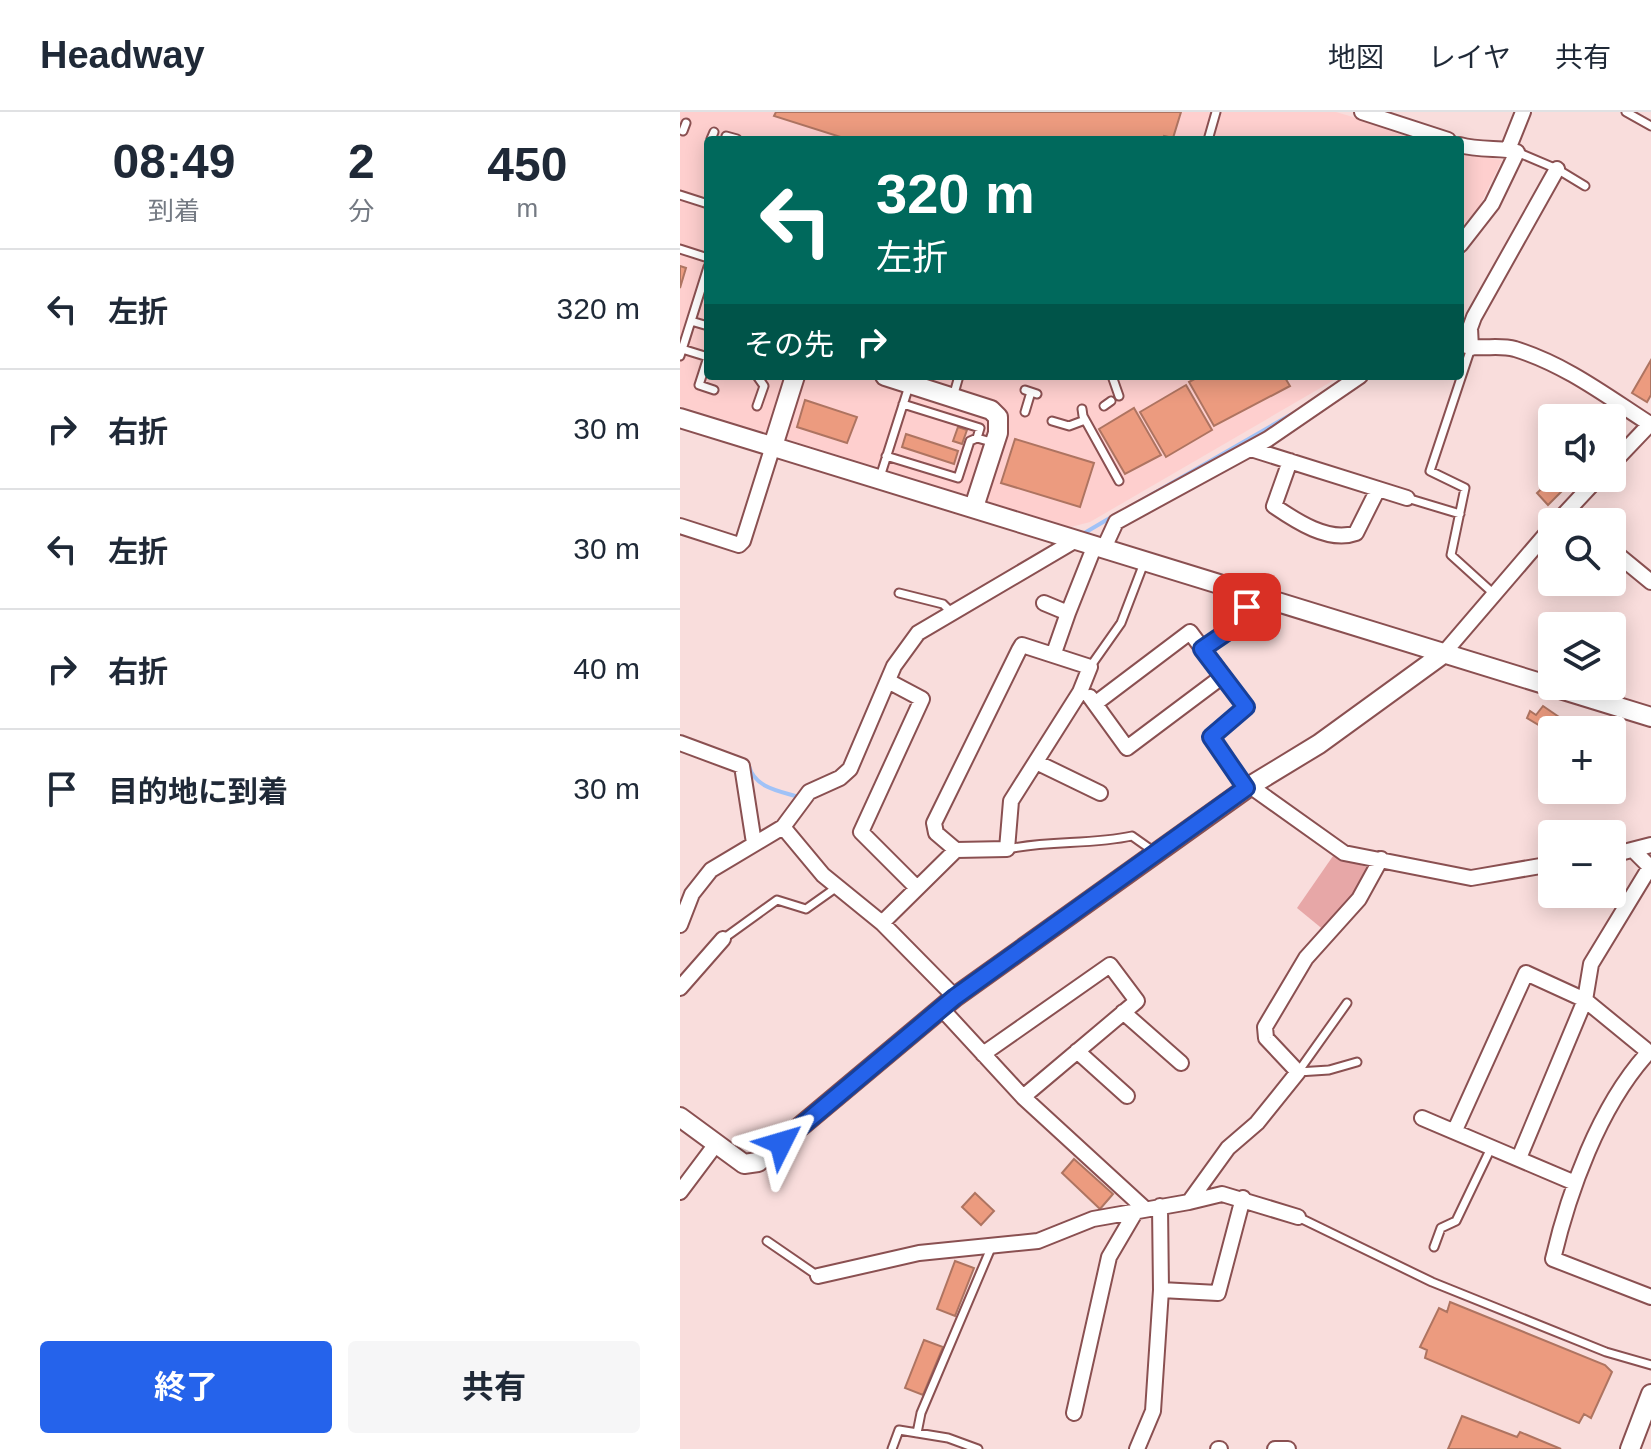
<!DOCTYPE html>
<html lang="ja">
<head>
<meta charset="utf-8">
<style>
	:root { --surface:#fff; --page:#f6f6f7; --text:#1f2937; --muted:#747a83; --line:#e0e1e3; --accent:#2563eb }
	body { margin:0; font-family:Arial,"Noto Sans JP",sans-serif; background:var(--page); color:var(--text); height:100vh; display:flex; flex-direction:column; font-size:30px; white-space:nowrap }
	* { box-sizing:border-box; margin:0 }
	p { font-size:26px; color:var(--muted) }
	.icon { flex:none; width:44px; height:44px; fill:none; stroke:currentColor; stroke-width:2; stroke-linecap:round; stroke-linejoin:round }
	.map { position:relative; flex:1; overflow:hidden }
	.details { display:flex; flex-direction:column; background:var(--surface); width:680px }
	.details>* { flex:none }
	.guide { position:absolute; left:24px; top:24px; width:760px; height:244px; border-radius:8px; box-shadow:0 4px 20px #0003; background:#00695c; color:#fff; overflow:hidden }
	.controls { position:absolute; left:858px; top:292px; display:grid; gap:16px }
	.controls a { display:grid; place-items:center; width:88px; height:88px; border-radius:8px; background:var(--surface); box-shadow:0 4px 20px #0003; font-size:40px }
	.pin { position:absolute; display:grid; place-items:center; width:68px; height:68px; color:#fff; margin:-34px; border-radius:16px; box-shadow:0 4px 12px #0006 }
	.me { position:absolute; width:88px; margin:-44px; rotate:50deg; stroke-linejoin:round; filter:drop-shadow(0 0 6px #0008) }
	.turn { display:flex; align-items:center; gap:28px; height:168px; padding:0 40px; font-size:36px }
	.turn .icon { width:104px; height:104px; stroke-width:2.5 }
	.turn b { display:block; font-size:56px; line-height:68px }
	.then { display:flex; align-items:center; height:76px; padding:0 40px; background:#0003; gap:16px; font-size:30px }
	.eta { display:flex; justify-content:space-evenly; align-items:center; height:136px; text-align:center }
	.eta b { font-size:48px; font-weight:700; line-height:56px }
	.primary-button { display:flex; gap:16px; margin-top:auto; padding:16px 40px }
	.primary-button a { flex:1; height:92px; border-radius:8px; background:var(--accent); color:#fff; font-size:32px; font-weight:700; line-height:92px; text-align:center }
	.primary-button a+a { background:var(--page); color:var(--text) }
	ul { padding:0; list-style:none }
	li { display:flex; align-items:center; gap:24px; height:120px; padding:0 40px; border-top:2px solid var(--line) }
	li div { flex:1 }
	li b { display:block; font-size:30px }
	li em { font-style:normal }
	header { display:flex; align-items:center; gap:48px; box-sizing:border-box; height:112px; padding:0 40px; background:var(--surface); border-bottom:2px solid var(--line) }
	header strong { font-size:38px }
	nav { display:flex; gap:44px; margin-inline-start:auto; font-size:28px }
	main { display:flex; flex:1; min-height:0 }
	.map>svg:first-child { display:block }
	.built { fill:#fecfce }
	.green { fill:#e7a7a7 }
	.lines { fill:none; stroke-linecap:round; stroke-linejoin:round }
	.stream { stroke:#a0c2f7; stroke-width:4 }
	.building { fill:#ec9b7f; stroke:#ae7461; stroke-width:2 }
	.service-casing { stroke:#8a5051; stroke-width:11 }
	.minor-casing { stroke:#8a5051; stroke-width:18 }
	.tertiary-casing { stroke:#8a5051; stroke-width:22 }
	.service { stroke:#fff; stroke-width:7 }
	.minor { stroke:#fff; stroke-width:14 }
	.tertiary { stroke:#fff; stroke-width:18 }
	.route-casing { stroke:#184099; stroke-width:20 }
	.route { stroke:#2563eb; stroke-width:14 }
</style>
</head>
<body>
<header>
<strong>Headway</strong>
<nav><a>地図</a><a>レイヤ</a><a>共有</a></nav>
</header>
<main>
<section class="details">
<div class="eta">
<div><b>08:49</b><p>到着</p></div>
<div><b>2</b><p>分</p></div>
<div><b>450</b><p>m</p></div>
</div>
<ul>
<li><svg class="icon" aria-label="left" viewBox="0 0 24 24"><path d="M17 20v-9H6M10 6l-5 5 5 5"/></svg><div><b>左折</b></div><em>320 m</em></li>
<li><svg class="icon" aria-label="right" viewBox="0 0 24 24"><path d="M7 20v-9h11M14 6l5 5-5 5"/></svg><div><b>右折</b></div><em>30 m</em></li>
<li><svg class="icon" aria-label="left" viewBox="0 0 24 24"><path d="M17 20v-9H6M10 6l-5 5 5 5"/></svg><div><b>左折</b></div><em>30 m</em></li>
<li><svg class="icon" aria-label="right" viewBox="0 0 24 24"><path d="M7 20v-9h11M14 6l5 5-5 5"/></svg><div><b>右折</b></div><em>40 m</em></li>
<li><svg class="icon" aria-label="arrive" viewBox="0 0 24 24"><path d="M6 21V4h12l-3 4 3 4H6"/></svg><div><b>目的地に到着</b></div><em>30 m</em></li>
</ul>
<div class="primary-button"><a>終了</a><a>共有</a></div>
</section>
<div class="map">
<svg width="971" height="1337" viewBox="0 0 971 1337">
	<rect width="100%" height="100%" fill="#f9dddc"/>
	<!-- built -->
	<path class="built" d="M0 0H656L751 28H28V264H661L410 410 391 415 0 294Z
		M780 41 822 48 798 97 780 116Z"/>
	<!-- green -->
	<path class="green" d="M653 744 693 757 645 819 617 796Z"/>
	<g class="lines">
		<!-- stream -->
		<path class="stream" d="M450 395 612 302
			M401 423 435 403
			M187 634 195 616
			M69 654C75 676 99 679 119 685"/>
	</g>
	<!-- building -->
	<path class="building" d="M96 0H501L493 26 484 24 482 28H170L94 4Z
		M0 154 6 156 0 176Z
		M971 248V283L967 290 952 281Z
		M520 264H604L610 274 534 314 509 270Z
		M506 273 532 318 486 345 460 300Z
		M125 288 177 305 167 331 117 315Z
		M454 296 481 343 445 362 419 317Z
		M278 315 287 318 282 332 273 329Z
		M226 322 278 339 274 352 222 335Z
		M335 327 414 351 400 395 321 371Z
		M873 366H895L868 393 857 381Z
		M863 594 898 618H872V621L847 606 850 599 856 603Z
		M394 1047 433 1082 420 1097 382 1061Z
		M295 1081 314 1099 301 1113 282 1095Z
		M275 1149 294 1156 275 1204 257 1197Z
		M770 1190 925 1253 932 1260 911 1306 904 1302 899 1311 745 1246 747 1238 740 1235 759 1196 767 1200Z
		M244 1228 263 1235 243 1283 225 1276Z
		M782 1304 837 1325 840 1320 881 1337H768Z"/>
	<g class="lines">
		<defs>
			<path id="service" d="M946 0 971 14
				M3 19 6 11
				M46 24 57 27
				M31 27 34 20
				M528 28 536 0
				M837 40 877 57 905 74
				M0 83 28 92
				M0 137 28 146
				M11 209 28 214
				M791 236 750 359 785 376 771 443 814 482
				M2 237 28 245
				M0 244 28 155
				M28 245 19 273 34 278
				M77 264 84 274 77 294
				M432 264 439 284
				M345 278 357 282
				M273 285 279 264
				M223 292 300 316 297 326 315 331
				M424 294 431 289
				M402 297 403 304 439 369
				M345 300 351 280
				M372 309 389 314 405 308
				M206 344 278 366 290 329 297 326
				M200 365 229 274
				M727 386 780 402
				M219 481 263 492 272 501
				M410 555 441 511 464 451
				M328 737C369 728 411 733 452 724L476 741
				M43 827 97 788 126 797 157 775
				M618 960 667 891
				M618 960 649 958 677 950
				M618 1105 752 1170 926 1240 971 1253
				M87 1129 138 1164
				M754 1135 761 1116 776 1109 811 1036
				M237 1321 241 1301 311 1136
				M212 1337 219 1318 268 1326 298 1337"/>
			<path id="minor" d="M682 0 768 28
				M780 33C799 39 827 35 837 40L812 92 780 133
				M829 35 843 0
				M780 232C798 239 817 232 835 237 886 253 925 283 970 312
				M791 236 790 216 794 205 877 57
				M571 337 727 386
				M610 349 594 394C616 409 649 431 676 421L698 377
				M932 352 971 311
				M877 410 918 366
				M0 414 59 433 63 429 93 334
				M424 436 436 410 588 327 680 264
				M932 438 971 470
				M364 491 388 501 415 433
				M522 537 564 507 571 483
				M374 541 388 501
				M763 542 872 415
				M208 569 242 587 181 720 236 775
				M410 585 447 636 543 564
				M416 591 510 520 566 595 531 625 566 676
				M0 631 62 654 74 731
				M356 650 420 681
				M570 674 664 741 791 766 872 752
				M103 715 143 763 202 811 275 885
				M932 743 971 733
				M202 811 276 738 327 737 331 689 400 580 410 555 342 533 339 538 254 711 256 721 276 738
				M0 813 12 782 31 758 103 715 129 680 160 666 170 657 214 554 238 521 396 428
				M0 876 43 827
				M261 896 343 985 464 1096
				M443 900 501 951
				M397 939 447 984
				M303 942 430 853 457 889 343 985
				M742 1006 895 1071
				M775 1018 846 861 905 888 965 937 966 943C919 996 889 1079 873 1147L971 1185
				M839 1046 905 888 911 852 970 755 955 740
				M0 1080 36 1032
				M509 1090 542 1082 618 1105
				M138 1164 239 1141 358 1129 413 1107 509 1090 548 1036 577 1011 618 960 586 926 585 915 626 846 679 787 701 747
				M481 1178 538 1181 563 1086
				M394 1301 429 1145 456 1099
				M457 1337 473 1299 481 1178 480 1094
				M538 1337H540
				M595 1337H608"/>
			<path id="tertiary" d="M205 264 311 298 318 305V321L294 395
				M0 306 971 605
				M93 334 115 264
				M0 1005 64 1052 78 1050 275 885 570 674 639 632 763 542
				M950 1337 971 1282"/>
		</defs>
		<!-- service casing -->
		<use href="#service" class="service-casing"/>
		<!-- minor casing -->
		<use href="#minor" class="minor-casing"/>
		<!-- tertiary casing -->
		<use href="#tertiary" class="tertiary-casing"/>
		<!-- service -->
		<use href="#service" class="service"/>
		<!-- minor -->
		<use href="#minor" class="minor"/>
		<!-- tertiary -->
		<use href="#tertiary" class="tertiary"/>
	</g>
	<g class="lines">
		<defs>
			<path id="route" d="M101 1031 275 885 566 676 531 625 566 595 522 537 560 511 567 495"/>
		</defs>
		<!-- route casing -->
		<use href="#route" class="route-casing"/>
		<!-- route -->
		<use href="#route" class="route"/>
	</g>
</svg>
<div class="controls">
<a><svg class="icon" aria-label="sound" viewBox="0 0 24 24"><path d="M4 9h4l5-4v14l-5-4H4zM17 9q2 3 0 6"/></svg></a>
<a><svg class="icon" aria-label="search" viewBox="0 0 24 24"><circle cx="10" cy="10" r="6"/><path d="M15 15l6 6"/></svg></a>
<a><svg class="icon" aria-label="layers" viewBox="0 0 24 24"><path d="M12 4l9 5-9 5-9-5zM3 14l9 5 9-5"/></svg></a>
<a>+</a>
<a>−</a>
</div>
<div class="pin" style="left:567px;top:495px;background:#d93025"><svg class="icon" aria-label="arrive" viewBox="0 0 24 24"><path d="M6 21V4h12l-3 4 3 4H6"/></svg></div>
<svg class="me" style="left:101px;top:1031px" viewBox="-20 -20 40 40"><path d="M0-17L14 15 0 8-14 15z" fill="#2563eb" stroke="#fff" stroke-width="4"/></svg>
<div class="guide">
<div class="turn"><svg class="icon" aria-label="left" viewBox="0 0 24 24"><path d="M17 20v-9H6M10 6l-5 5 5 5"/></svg><div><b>320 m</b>左折</div></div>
<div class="then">その先<svg class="icon" aria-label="right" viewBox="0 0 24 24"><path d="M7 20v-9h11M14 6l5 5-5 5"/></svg></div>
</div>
</div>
</main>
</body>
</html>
